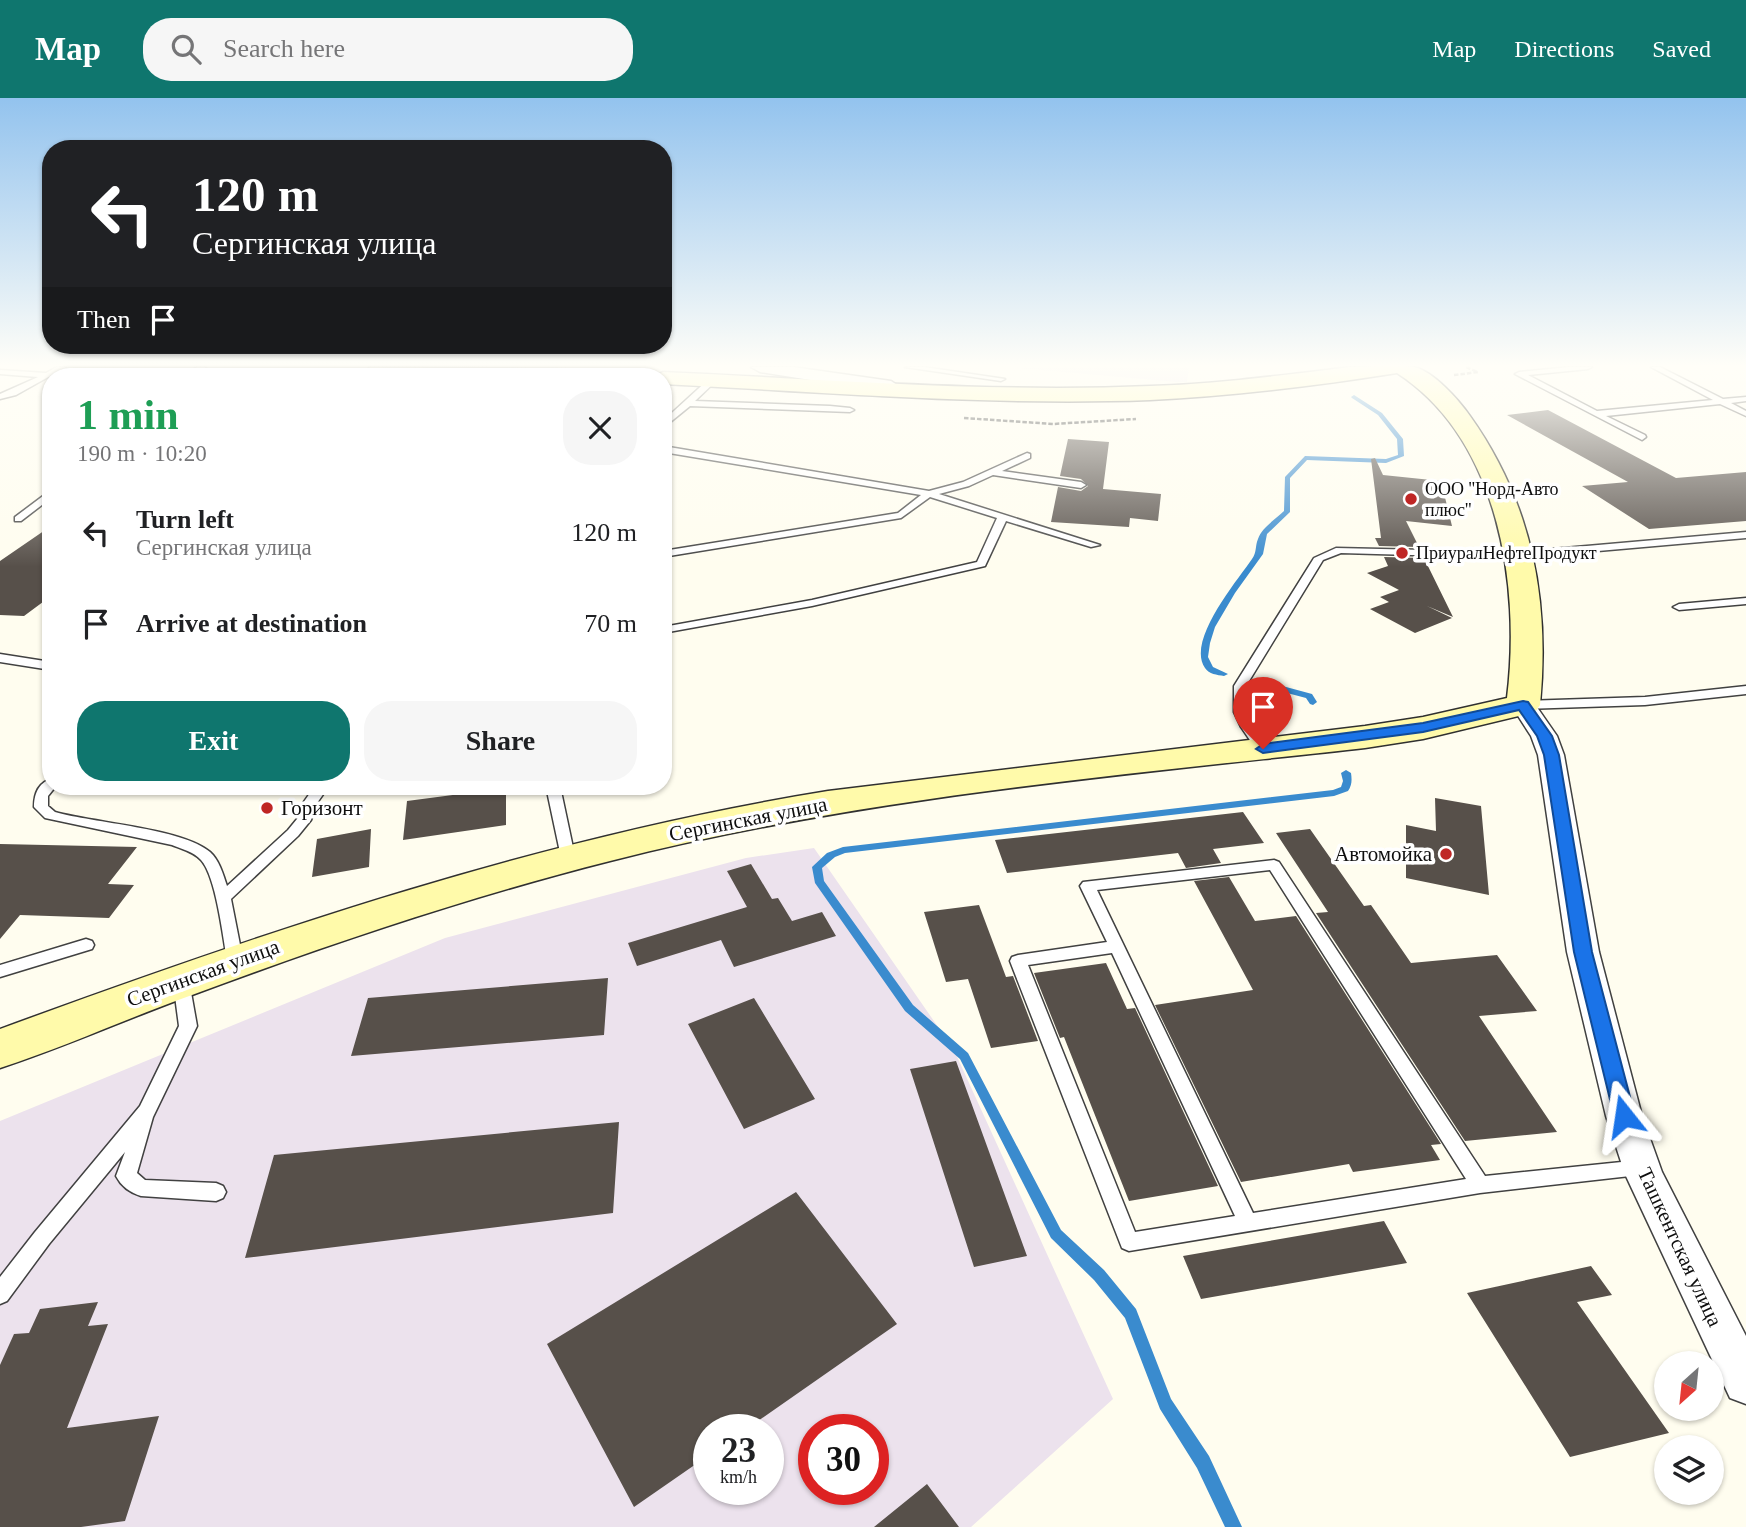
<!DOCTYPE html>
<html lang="en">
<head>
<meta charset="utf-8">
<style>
	:root { --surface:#fff; --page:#f6f6f6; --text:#202124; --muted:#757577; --accent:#0f766e }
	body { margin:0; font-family:Georgia,serif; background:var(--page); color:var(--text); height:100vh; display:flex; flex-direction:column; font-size:26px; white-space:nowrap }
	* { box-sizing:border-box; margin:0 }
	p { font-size:23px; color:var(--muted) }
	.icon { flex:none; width:38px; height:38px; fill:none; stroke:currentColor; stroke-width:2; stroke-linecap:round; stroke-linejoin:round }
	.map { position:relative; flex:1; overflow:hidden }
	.drawer { position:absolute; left:42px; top:270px; width:630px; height:427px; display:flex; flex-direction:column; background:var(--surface); border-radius:28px; box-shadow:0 2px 5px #0004 }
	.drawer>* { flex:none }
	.hud { position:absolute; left:42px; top:42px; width:630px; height:214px; border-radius:28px; box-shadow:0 2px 5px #0004; background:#202124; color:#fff; overflow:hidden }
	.needle { width:46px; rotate:207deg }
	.tools { position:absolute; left:1654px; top:1253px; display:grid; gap:14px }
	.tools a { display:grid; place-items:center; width:70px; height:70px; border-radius:50%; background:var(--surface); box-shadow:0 2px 5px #0004; font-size:35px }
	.speed { position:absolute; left:693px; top:1316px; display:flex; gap:14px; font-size:35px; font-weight:700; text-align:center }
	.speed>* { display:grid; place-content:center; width:91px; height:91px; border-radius:50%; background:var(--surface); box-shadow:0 2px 5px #0004; line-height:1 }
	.speed small { font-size:18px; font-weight:400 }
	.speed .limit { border:10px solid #d22; background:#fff; color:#111 }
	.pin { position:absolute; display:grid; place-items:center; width:60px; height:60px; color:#fff; margin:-72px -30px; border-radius:50% 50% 50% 0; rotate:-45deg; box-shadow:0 0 7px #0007 }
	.pin .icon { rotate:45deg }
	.me { position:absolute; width:77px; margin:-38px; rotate:345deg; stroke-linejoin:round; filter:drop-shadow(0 0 5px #0008) }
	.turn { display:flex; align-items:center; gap:24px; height:147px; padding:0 35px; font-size:32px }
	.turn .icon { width:91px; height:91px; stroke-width:2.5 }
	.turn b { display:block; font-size:49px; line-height:60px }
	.then { display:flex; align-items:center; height:66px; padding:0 35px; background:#0003; gap:14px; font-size:26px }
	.round { display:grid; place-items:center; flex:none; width:74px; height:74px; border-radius:28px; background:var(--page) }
	.head { display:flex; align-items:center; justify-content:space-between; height:119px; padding:0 35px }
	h1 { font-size:42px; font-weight:600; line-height:52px; color:#1e9e55 }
	.action { display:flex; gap:14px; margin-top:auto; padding:14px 35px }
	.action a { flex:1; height:80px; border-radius:28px; background:var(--accent); color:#fff; font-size:28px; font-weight:600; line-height:80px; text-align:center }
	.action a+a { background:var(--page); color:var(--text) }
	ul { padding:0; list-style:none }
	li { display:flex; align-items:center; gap:21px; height:91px; padding:0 35px }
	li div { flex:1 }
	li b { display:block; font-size:26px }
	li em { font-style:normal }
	header { display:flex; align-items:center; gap:42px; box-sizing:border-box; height:98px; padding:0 35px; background:var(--accent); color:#fff }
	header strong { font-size:33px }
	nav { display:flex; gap:38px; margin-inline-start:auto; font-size:24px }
	.search { width:490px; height:63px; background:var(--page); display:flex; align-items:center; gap:18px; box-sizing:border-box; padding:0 24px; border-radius:28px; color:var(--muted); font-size:26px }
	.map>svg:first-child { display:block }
	.industrial { fill:#ece2ed; fill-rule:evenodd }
	.green { fill:#cfeab8 }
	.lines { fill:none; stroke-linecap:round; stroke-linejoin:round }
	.stream { fill:#3a8bce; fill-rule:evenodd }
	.building { fill:#57504a }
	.service-casing { stroke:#414141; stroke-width:3 }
	.minor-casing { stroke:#414141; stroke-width:3 }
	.tertiary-casing { stroke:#414141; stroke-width:3 }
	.secondary-casing { stroke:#303030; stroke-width:3 }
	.path { stroke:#303030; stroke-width:2.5; stroke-dasharray:4.5 2; stroke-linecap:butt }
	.service { fill:#fff; fill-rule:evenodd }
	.minor { fill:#fff; fill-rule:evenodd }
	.tertiary { fill:#fff; fill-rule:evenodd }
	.secondary { fill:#fffaaa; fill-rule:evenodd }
	.route { fill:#1a73e8; stroke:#114b97; stroke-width:2 }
	.poi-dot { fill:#bf2625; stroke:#fff; stroke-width:2.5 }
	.labels { text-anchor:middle; stroke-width:7; stroke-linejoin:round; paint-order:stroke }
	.far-poi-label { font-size:18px; fill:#0e0e0e; stroke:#fff; text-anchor:start }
	.poi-label { font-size:21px; fill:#0e0e0e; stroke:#fff; text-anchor:start }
	.street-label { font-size:21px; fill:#0e0e0e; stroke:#fff }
</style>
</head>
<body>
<header>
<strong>Map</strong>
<div class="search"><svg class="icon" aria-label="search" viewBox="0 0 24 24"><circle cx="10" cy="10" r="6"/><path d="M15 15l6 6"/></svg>Search here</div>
<nav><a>Map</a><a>Directions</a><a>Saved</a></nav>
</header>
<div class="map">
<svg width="1746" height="1429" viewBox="0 0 1746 1429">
	<rect width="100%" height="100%" fill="#fffdef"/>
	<!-- industrial -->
	<path class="industrial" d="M1007 269H1189L1187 284H1177Z
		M814 750 954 952 1113 1301 971 1429H0V1023L445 840 746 760ZM709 1332H768V1391H709ZM814 1332H873V1391H814Z"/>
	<!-- green -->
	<path class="green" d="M67 269 184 270 178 274H167L64 270Z
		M213 271 420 278H287L206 274Z"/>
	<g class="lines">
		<!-- stream -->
		<path class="stream" d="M1354 297 1382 315 1403 341 1404 358 1386 365 1307 362 1290 380V414L1267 436 1263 456 1235 495 1215 529 1210 545 1208 559 1213 569 1228 576 1224 578C1217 577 1209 576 1205 570 1186 543 1237 483 1252 461 1257 454 1255 448 1258 441 1262 429 1275 422 1284 413L1285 379 1305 358 1386 361 1398 357 1397 341 1378 317 1352 300 1351 299Z
			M1275 586 1312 596 1317 604 1313 607 1310 606 1306 600 1272 591 1271 589 1272 587Z
			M1346 672 1351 675C1352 682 1352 687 1348 693L1334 698 845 755 835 759 822 770 824 783 913 907 968 955 1061 1132 1104 1172 1136 1211 1171 1301 1209 1358 1242 1429H1225L1197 1370 1160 1311 1125 1220 1094 1182 1051 1140 960 961 905 913 815 785 812 769 827 755 843 749 1333 692 1341 689 1343 683 1341 675Z"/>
	</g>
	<!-- building -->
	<path class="building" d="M1548 312 1676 380 1746 374V423L1649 431 1582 388 1628 384 1507 317Z
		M1068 341 1109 344 1103 391 1161 396 1158 423 1130 420 1129 429 1051 424 1058 389 1081 393 1088 388 1081 381 1060 378Z
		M1375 360 1383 377 1441 383 1452 428 1406 423 1419 449 1379 448 1375 440H1381L1371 361Z
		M51 428V498L24 518 0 517V463Z
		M1384 459 1424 460 1453 519 1427 508 1452 520 1415 535 1370 511 1389 504 1380 499 1399 492 1367 475 1388 468Z
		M506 690V727L403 742 407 703Z
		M1435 700 1481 708 1489 797 1406 780V727L1436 733Z
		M1243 714 1264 745 1213 751 1221 765 1186 770 1178 755 1007 775 995 742Z
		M371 731 369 769 312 779 317 741Z
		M1310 731 1364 808 1371 807 1411 865 1497 857 1537 913 1479 918 1557 1034 1465 1043 1316 815 1328 814 1276 735Z
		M0 746 137 749 108 786 134 787 109 820 20 817 0 841Z
		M751 766 772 801 778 800 792 823 822 814 836 838 734 869 721 842 637 868 628 845 747 809 727 773Z
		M1229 779 1255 823 1296 818 1441 1046 1431 1047 1440 1062 1353 1074 1349 1066 1241 1084 1155 907 1253 892 1194 783Z
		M979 807 1006 879 1013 878 1038 943 991 950 968 881 946 884 924 814Z
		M1106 865 1127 911 1135 910 1218 1088 1129 1103 1064 939 1060 940 1034 875Z
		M608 880 604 937 351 958 368 900Z
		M754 900 815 1001 744 1031 688 926Z
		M956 963 1027 1158 974 1169 910 971Z
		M619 1024 613 1115 245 1160 274 1057Z
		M796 1094 897 1226 745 1332H709V1357L634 1409 547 1246Z
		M1384 1123 1407 1165 1201 1201 1183 1158Z
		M1591 1168 1612 1197 1577 1204 1669 1335 1570 1359 1467 1195Z
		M98 1204 88 1228 108 1226 67 1330 159 1318 125 1423 81 1429H0V1267L14 1236 29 1235 40 1211Z
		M927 1386 959 1429H874Z"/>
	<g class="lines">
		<defs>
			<path id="service" d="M57 269H66L16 297 0 301V296L38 279 0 276V272L46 275Z
				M197 269H206L192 278H183Z
				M905 269H924L1005 281 1001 283Z
				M1569 269H1592L1588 271 1528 277 1597 313 1713 302 1651 269H1660L1723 301 1746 299V303L1731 305 1746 313V318L1720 306 1606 318 1645 337 1646 339 1642 342 1515 276 1519 274Z
				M710 280 717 282 695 303 830 308 850 310 854 312 850 314 690 308 663 330V323Z
				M663 348 929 393 963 384 1027 355 1030 356V360L1002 373 1081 384 1086 387 1081 390 993 377 969 388 939 396 1100 447 1091 449 1006 423 985 468 812 508 663 535V529L812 502 977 464 997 420 930 399 901 420 663 459V453L898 415 921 397 663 354Z
				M51 392V400L21 423H15V419Z
				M1746 434V440L1517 460 1341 455 1323 462 1246 588 1247 614 1254 629 1270 651 1268 654H1258L1241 629 1234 614V588L1314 460 1336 450 1517 454Z
				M1746 500V506L1679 512 1673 509 1679 506Z
				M0 556 51 564V572L0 564Z
				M1746 588V596L1645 607 1523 611 1517 607 1523 603 1645 599Z
				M51 681V688H56L48 698V708L55 714C93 725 182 730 210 754 219 762 223 776 227 788L288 732 297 721 303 705 315 688H329L317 705 311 722 298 738 231 801 243 862 241 866H229L227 862C223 839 216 778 201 762 194 754 182 751 172 747L45 720 34 709C34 697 38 685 51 681Z
				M554 689 561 693 575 759 568 764 561 759 547 693Z
				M1274 762 1279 764 1485 1078 1641 1062 1648 1064 1651 1070 1648 1076 1480 1095 1129 1153 1122 1150 1010 863 1012 859 1018 857 1107 844 1080 788 1083 784ZM1270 772 1466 1081 1253 1115 1097 792ZM1112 855 1235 1118 1135 1134 1028 867Z
				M86 841 92 843 94 847 92 851 0 879V867Z
				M181 877 187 879 189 883 197 928 153 1019 137 1075 145 1082 216 1085 223 1088 226 1094 223 1100 216 1103 141 1098C131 1095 121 1088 116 1078L125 1054 49 1146 7 1203 0 1206V1179L35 1134 140 1008 179 928 173 883 175 879Z"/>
			<path id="minor" d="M1523 600 1532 602 1557 638 1564 657 1599 854 1642 1018 1662 1074 1746 1238V1306L1730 1300 1625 1076 1606 1018 1567 854 1538 657 1531 638 1511 607 1514 602Z"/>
			<path id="tertiary" d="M751 269H793L891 283 900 289 891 295 760 274Z"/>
			<path id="secondary" d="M369 269 623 272 631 273 634 278H459L379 275 372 273Z
				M1350 269C1370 269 1395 265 1414 269 1433 273 1459 302 1470 318 1532 405 1550 502 1540 607L1535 614 1423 641 1365 650C1113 678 856 700 610 763 468 799 329 846 192 897 128 920 65 949 0 970V931C270 832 543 739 828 693L1365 628 1423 619 1507 600C1521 488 1499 341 1397 275 1315 288 1232 298 1150 302 988 308 825 294 663 286V278H654L663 274C825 281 988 295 1150 288 1217 286 1284 277 1350 269Z"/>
		</defs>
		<!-- service casing -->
		<use href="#service" class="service-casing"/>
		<!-- minor casing -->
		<use href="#minor" class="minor-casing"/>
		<!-- tertiary casing -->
		<use href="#tertiary" class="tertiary-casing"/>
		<!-- secondary casing -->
		<use href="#secondary" class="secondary-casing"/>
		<!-- path -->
		<path class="path" d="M78 273 167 276
			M1454 277 1478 274 1466 269
			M964 320 1053 326 1136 321"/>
		<!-- service -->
		<use href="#service" class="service"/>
		<!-- minor -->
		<use href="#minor" class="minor"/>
		<!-- tertiary -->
		<use href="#tertiary" class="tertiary"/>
		<!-- secondary -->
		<use href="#secondary" class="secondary"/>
	</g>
	<!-- sky -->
	<linearGradient id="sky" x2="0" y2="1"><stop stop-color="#93c3ee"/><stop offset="0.57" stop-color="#fffef8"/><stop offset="1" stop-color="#fffef8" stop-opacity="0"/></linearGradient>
	<rect width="1746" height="469" fill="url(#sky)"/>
	<!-- route -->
	<path class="route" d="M1523 603 1528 604 1552 638 1559 657 1592 854 1635 1018 1632 1024 1624 1026 1617 1024 1614 1018 1574 854 1544 657 1537 638 1519 612 1423 634 1263 655 1256 651 1263 646 1423 625Z"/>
	<!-- markers -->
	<g class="poi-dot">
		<circle cx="1411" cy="401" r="7"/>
		<circle cx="1402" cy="455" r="7"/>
		<circle cx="267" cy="710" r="7"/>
		<circle cx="1446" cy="756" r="7"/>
	</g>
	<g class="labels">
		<!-- far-poi labels -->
		<g class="far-poi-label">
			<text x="1425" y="397">ООО ''Норд-Авто<tspan x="1425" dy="21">плюс''</tspan></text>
			<text x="1416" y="461">ПриуралНефтеПродукт</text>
		</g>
		<!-- poi labels -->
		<g class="poi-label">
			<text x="281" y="717">Горизонт</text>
			<text x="1432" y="763" text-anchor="end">Автомойка</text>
		</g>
		<!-- street labels -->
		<g class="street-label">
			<text transform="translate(748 721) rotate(-11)" y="7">Сергинская улица</text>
			<text transform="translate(203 875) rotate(-20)" y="7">Сергинская улица</text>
			<text transform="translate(1680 1149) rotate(65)" y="7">Ташкентская улица</text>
		</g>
	</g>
</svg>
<div class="tools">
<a><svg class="needle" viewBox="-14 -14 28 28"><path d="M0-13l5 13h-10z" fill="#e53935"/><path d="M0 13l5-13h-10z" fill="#757577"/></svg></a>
<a><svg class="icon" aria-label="layers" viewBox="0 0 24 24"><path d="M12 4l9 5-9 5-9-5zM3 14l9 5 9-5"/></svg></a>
</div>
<div class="speed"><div>23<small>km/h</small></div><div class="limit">30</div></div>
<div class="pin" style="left:1263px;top:651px;background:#d93025"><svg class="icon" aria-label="arrive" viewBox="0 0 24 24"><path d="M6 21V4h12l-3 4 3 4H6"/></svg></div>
<svg class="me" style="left:1624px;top:1018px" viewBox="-20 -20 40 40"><path d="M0-17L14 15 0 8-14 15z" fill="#1a73e8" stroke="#fff" stroke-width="4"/></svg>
<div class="hud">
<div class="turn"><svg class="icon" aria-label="left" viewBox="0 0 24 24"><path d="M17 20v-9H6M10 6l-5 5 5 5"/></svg><div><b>120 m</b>Сергинская улица</div></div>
<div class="then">Then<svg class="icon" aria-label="arrive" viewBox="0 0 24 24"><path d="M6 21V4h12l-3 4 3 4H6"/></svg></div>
</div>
<section class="drawer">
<div class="head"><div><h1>1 min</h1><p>190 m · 10:20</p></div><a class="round"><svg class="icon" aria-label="close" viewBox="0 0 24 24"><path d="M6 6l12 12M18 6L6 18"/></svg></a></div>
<ul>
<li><svg class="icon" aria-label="left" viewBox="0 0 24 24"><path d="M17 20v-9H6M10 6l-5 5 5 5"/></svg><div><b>Turn left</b><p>Сергинская улица</p></div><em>120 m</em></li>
<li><svg class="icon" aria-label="arrive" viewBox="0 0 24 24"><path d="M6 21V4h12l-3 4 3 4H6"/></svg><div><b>Arrive at destination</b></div><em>70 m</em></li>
</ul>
<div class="action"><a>Exit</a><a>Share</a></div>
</section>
</div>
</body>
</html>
